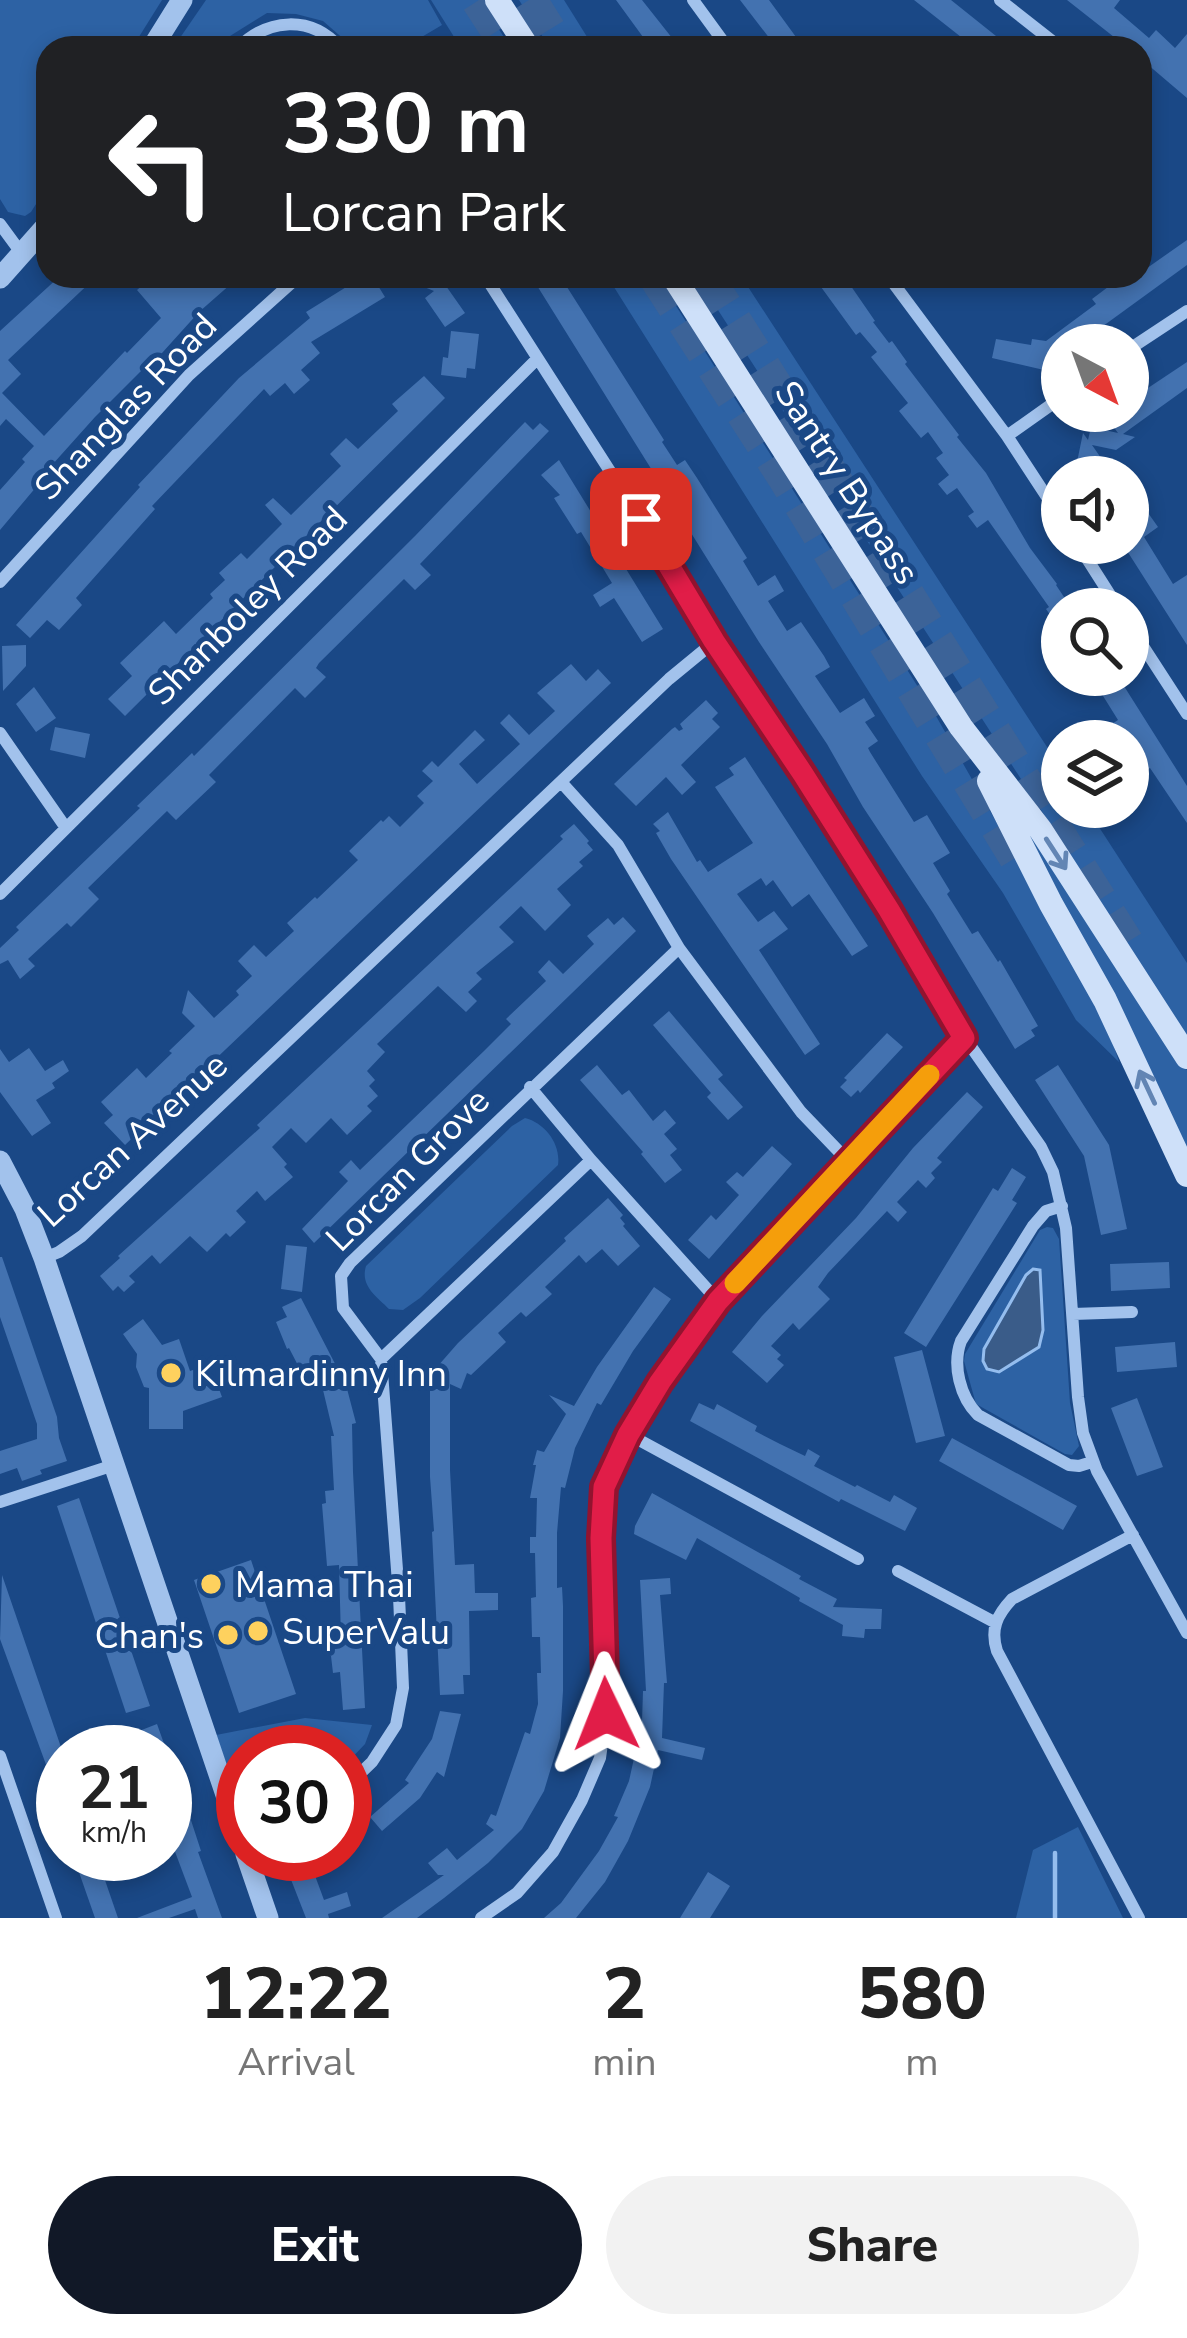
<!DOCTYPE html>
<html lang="en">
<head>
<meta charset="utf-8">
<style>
	:root { --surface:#fff; --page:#f2f2f2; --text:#222; --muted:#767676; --accent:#111827 }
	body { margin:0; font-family:"Nunito Sans",sans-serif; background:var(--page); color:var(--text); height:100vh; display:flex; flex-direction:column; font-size:45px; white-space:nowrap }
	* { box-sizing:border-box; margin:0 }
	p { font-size:39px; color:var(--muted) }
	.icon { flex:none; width:66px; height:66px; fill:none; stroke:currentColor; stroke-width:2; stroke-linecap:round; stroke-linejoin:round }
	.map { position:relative; height:1918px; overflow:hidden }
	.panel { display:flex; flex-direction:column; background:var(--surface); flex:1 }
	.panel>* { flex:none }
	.top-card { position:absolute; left:36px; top:36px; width:1116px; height:252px; border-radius:36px; box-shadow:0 6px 18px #0003; background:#202124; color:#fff; overflow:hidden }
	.needle { width:78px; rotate:139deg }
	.fabs { position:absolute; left:1041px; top:324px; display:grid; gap:24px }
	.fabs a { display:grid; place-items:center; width:108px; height:108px; border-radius:50%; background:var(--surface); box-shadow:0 6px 18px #0003; font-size:60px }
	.speed { position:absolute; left:36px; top:1725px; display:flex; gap:24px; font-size:60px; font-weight:700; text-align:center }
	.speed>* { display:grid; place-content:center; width:156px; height:156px; border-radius:50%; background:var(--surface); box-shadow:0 6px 18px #0003; line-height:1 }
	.speed small { font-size:30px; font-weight:400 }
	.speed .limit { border:18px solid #d22; background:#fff; color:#111 }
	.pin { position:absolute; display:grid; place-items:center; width:102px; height:102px; color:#fff; margin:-51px; border-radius:24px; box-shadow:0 6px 18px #0006 }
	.me { position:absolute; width:132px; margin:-66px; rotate:358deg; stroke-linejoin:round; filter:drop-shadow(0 0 9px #0008) }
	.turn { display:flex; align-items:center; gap:42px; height:252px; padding:0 48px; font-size:54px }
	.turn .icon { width:156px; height:156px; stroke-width:2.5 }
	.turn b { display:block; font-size:84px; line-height:102px }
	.eta { display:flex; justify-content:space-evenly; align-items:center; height:204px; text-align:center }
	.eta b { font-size:72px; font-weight:800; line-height:84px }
	.cta { display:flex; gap:24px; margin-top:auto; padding:24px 48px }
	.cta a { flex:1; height:138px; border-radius:72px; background:var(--accent); color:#fff; font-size:48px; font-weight:800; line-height:138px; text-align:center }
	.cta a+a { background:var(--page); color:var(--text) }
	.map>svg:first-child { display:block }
	.green { fill:#2d62a4 }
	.water { fill:#3a5c89; stroke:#94bdee; stroke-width:3 }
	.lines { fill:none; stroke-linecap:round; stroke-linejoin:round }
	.stream { stroke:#94bdee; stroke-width:4.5 }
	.building { fill:#4372b0 }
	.motorway-tunnel { stroke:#3c6398; stroke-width:36; stroke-dasharray:36 18; stroke-linecap:butt }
	.minor { stroke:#a2c2ec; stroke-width:12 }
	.tertiary { stroke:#a2c2ec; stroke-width:21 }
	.secondary { stroke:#cee0f9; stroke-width:24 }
	.oneway { stroke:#6285b4 }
	.route-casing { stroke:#92132f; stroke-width:30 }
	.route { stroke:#e11d48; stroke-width:21 }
	.slow { stroke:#f59e0b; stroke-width:21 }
	.poi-dot { fill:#fed15e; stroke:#1a4886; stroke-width:4.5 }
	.labels { text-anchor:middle; stroke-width:10; stroke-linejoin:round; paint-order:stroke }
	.street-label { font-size:36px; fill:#fff; stroke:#1a4886 }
	.poi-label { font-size:36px; fill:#fff; stroke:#1a4886; text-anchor:start }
</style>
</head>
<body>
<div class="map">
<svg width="1187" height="1918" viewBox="0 0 1187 1918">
	<rect width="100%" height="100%" fill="#1a4886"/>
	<!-- green -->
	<path class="green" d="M0 0H162L132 48H48V185L31 212 25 216 8 212 0 199Z
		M206 0H428L442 25 403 48H354L323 21 296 14 267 13 230 36 218 48H173Z
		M431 0H480L511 48H461Z
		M519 0H564L594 48H550Z
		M607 276H657L932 709 1027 876 1110 1035 1119 1062 1076 1020 1003 893 922 776Z
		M696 276H741L1062 770V807H1086L1187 963V1036Z
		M1032 829 1187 1070V1154L1025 834Z
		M525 1118C545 1123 561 1144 558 1165L420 1298 403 1310 389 1309C376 1296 360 1286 366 1266L512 1126Z
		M1047 1227 1053 1228 1059 1239 1070 1403 1079 1446 1072 1455 1065 1454 976 1404 964 1361 965 1354 1040 1230Z
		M305 1718 372 1725 365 1744 345 1765V1752H243V1790L230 1774 216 1735Z
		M1078 1827 1123 1918H1016L1033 1850Z"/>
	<!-- water -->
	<path class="water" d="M1033 1269 1040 1270 1043 1330 1039 1347 999 1372 987 1369 983 1361 984 1349 1026 1275Z"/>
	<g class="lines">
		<!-- stream -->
		<path class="stream" d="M1055 1918V1853"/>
	</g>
	<!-- building -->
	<path class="building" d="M616 0H642L680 48H651Z
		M740 0H769L804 48H777Z
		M914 0H951L1011 48H975Z
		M1067 0H1120L1114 8 1149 38 1156 30 1175 48 1187 34V98L1140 58V48H1128Z
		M1187 240V265L1077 345H1056L1054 356 1045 364 1044 370 992 358 996 339 1031 345 1032 339 1046 341 1096 304 1092 299 1120 278 1124 284 1140 276V273Z
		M60 276H97L8 360 21 374 2 393 44 436 125 351 127 353 161 318 137 290 153 276H240L199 312 153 363 151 361 95 417 35 484 37 486 0 530V490L25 462 22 459 34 446 6 419 0 426V331Z
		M364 276H372L385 297 311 342 320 353 301 370 310 380 294 394 285 383 270 396 264 389 152 506 155 509 76 598 82 605 59 630 47 620 30 638 16 625 140 487 138 485 239 378 310 318 306 312Z
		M397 276H439L465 313 445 327 425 298 434 291Z
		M531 276H560L664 440 662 442 677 465 685 460 697 478 747 558 743 561 758 586 775 575 784 591 768 601 787 631 801 622 824 656 830 667 815 676 840 713 864 698 875 716 865 722 878 741 868 748 870 752 914 822 927 815 950 853 933 863 950 891 947 894 972 934 978 931 998 962 1000 960 1038 1026 1031 1030 1035 1036 1015 1049 933 913 863 807 827 744 759 642Z
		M813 276H844L875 321 873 322 889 343 892 341 907 362 905 364 959 435 957 437 986 473 1030 548 1057 584 1056 585 1072 609H1062V632L1046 609 1049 607 988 520 977 528 968 516 974 512 957 488 947 495 938 484 949 475 936 458 943 453 928 432 921 438 899 411 908 403 871 357 877 352 860 332 856 335Z
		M451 331 479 334 475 369 467 368 466 378 441 375 443 357 448 358Z
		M1187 362V388L1123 434 1135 437 1116 450 1092 445 1101 458 1097 472 1076 467 1083 433 1088 440 1091 427 1118 433 1102 411H1128V385L1136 396Z
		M424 376 445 398 125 716 108 699 132 676 120 663 164 621 176 634 213 598 210 594 225 580 219 573 241 553 247 559 282 524 265 505 273 498 291 515 341 466 330 454 346 438 358 449 398 411 392 404Z
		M525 422 533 430 540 423 549 431 420 564 431 575 415 590 404 579 319 663 316 668 326 677 305 698 295 688 209 775 216 782 176 820 167 811 88 888 99 899 71 927 67 923 28 959 35 966 20 979 8 960 0 964V948L19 930 16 927 140 808 137 806 192 753 194 756 415 536Z
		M559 460 663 629 642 642 614 598 600 607 593 595 612 583 581 532 577 534 554 498 560 495 541 475Z
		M1128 497 1140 514 1146 510 1158 527 1144 537 1173 584 1187 575V645L1122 543H1128Z
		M26 645V666L3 691 2 646Z
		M571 664 586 681 598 669 611 683 125 1145 104 1123 113 1115 101 1102 137 1068 146 1078 172 1053 169 1051 195 1026 182 1013 188 990 214 1018 239 995 236 991 252 976 238 961 254 945 266 957 294 931 287 923 315 897 317 899 358 860 349 851 381 820 383 822 389 816 400 827 424 803 417 796 433 781 422 771 432 761 438 767 475 730 485 740 459 764 477 784 520 744 500 723 509 714 529 735 555 711 537 693Z
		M1090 675H1117L1187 786V823L1150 768 1144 771 1128 746V741H1113L1104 729 1118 720Z
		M34 687 56 718 36 732 16 704Z
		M706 700 718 713 712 719 720 727 681 765 696 782 682 795 666 777 636 806 614 784 672 729 675 727 679 731 683 729 680 724Z
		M55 727 90 734 85 758 50 750Z
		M745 757 868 946 852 956 809 894 792 907 773 880 766 886 761 878 737 894 758 922 774 911 788 929 759 950 820 1044 805 1055 671 859 656 833 660 831 653 824 668 812 697 862 700 860 708 872 753 843 715 787 734 775 729 768Z
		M574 824 589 841 587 843 593 850 579 862 583 866 557 889 571 905 545 931 521 906 499 927 514 942 476 973 482 979 468 992 477 1001 466 1012 438 986 377 1044 385 1052 367 1071 375 1080 369 1086 378 1096 367 1106 372 1111 347 1135 331 1118 306 1143 291 1128 272 1147 287 1164 284 1167 293 1177 265 1201 257 1191 236 1211 246 1222 230 1237 226 1233 207 1252 190 1236 160 1264 152 1255 129 1276 135 1282 124 1292 118 1286 113 1291 100 1276 120 1258 118 1256 260 1128 257 1125 563 839 560 836Z
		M623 917 636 931 314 1243 302 1229 348 1181 339 1172 351 1160 360 1170 484 1051 511 1024 506 1019 546 981 538 972 549 960 563 974 594 944 587 936 608 918 614 925Z
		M669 1011 723 1075 718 1079 743 1107 728 1120 707 1097 711 1093 653 1025Z
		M887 1033 903 1047 860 1093 858 1090 851 1097 840 1087 847 1080 844 1078Z
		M29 1048 45 1071 63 1060 69 1071 52 1083 55 1088 36 1100 51 1123 32 1136 0 1092V1049L9 1062Z
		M597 1065 622 1095 629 1090 653 1121 665 1110 676 1123 664 1134 677 1149 670 1155 682 1170 665 1183 641 1154 643 1152 580 1080Z
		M1058 1065 1109 1145 1127 1229 1101 1235 1084 1156 1035 1080Z
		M967 1092 983 1107 937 1158 942 1162 931 1173 935 1178 926 1188 918 1180 897 1202 907 1212 898 1222 887 1211 828 1273 818 1287 830 1299 799 1330 793 1323 771 1346 781 1355 777 1359 784 1365 767 1383 732 1352 762 1316 856 1218 913 1148Z
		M772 1146 792 1164 709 1259 688 1240 711 1215 716 1220 739 1195 726 1182 737 1172 743 1177Z
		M1012 1168 1026 1177 1012 1200 1017 1203 926 1347 904 1333 993 1188 998 1191Z
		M608 1198 623 1215 620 1218 625 1224 623 1226 640 1246 618 1266 602 1249 586 1263 579 1255 545 1287 552 1294 526 1317 521 1312 498 1333 506 1342 471 1375 467 1373 461 1389 450 1384V1470L455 1565 474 1564 475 1593H498V1610L469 1611 470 1675H463L464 1694 440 1695 432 1532 434 1531 430 1477V1375L458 1343 566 1241 564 1238Z
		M286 1245 307 1247 302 1292 281 1289Z
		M0 1257H2L57 1417 59 1438 67 1461 40 1470 42 1474 22 1481 17 1468 0 1474V1451L37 1439V1424L0 1317Z
		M1169 1262 1170 1288 1111 1291 1110 1264Z
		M654 1287 671 1299 633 1351 601 1405 597 1403 575 1448 565 1488 561 1487 557 1533V1588L562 1587 563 1606V1691L560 1738 544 1791 522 1829 488 1863 444 1898 417 1918H382L444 1875H438L428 1863 447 1848 457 1860 494 1830 486 1824 491 1814 496 1816 525 1732 530 1734 538 1704 537 1673H541L540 1637H532L531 1598 536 1597 535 1553H530V1537H536L537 1498H530L536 1465H533L537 1450 544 1452 566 1414 549 1395 574 1406 597 1367Z
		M301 1298 346 1385 356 1423 352 1424 353 1472 365 1708 343 1710 340 1672 333 1673 331 1656H328V1640L341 1639 339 1565 327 1566 322 1504 326 1503 325 1491 334 1490 331 1436H334L323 1390 313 1370 303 1375 289 1348 287 1349 276 1322 287 1317 282 1307Z
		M143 1319 162 1345 179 1339 190 1371 202 1367 207 1381 215 1378 222 1397 183 1411V1429H149V1388L144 1387 136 1367 137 1354 123 1334Z
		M1175 1342 1177 1367 1117 1372 1115 1347Z
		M922 1350 945 1436 916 1443 894 1357Z
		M1137 1398 1163 1467 1137 1476 1111 1408Z
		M699 1403 714 1410 717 1404 757 1426 755 1431 780 1444 805 1456 808 1449 820 1456 814 1466 855 1487 857 1485 890 1502 894 1495 917 1508 905 1531 841 1499 839 1502 690 1421Z
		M952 1438 1077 1506 1063 1530 939 1461Z
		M652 1493 801 1576 799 1579 837 1599 833 1607 882 1609 881 1629H865L864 1638 842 1636 843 1625 799 1601 800 1598 697 1538 686 1560 634 1534 635 1526Z
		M79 1498 150 1706 126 1713 57 1506Z
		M251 1560 296 1694 239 1713 194 1580Z
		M2 1575 63 1753V1811L0 1639Z
		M670 1578 671 1594 660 1595 667 1683H664L662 1738 705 1748 702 1760 658 1750 650 1787 628 1841 605 1882 576 1918H544L561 1903 599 1851 618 1817 614 1816 629 1781 642 1722 643 1691H646L640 1580Z
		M440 1711 461 1714 444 1777 437 1772 420 1798 382 1831 370 1817 409 1783 405 1780 432 1739Z
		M157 1724 187 1808 201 1851 198 1852 222 1918H198L195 1909 169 1918H137L192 1897 165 1825V1752H138L134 1741V1733Z
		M87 1854H96L118 1918H95L74 1858Z
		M281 1854H307L324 1900 347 1892 351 1906 328 1914 329 1918H306Z
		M708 1872 730 1886 710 1918H680Z"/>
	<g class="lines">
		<!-- motorway-tunnel -->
		<path class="motorway-tunnel" d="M479 0 510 48
			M529 0 559 48
			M656 276 784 475 1021 864
			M705 276 1126 943"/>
		<!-- minor -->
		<path class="minor" d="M693 0 728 48
			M1000 0 1061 48
			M238 48C268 18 311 15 340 48
			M0 224 22 254
			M485 276 679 579 714 642 803 774 910 945 965 1038 1041 1147 1053 1172 1066 1228 1078 1397 1083 1433 1097 1471 1187 1633
			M888 276 1007 436 1062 520
			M1128 350 1187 311
			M1007 436 1062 397
			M1077 543 1119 609
			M0 582 189 375 299 276
			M1128 623 1187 714
			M0 733 66 828
			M562 783 618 845 679 948 801 1112 848 1161
			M0 894 537 359
			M530 1087 591 1160 718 1301
			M1062 1206 1046 1211 1033 1226 961 1341C952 1365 960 1397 978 1415L1069 1465 1079 1466 1092 1462
			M44 1258 59 1252 82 1236 669 679 714 642
			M1073 1314 1132 1312
			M381 1359 591 1160
			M628 1434 858 1559
			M0 1502 114 1465
			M1133 1535 1012 1599C997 1615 990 1629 997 1651L1139 1918
			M898 1571 996 1623
			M0 1756 56 1918
			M345 1788 372 1762 396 1725 403 1688 399 1596 381 1359 343 1308 341 1276 350 1263 679 948
			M481 1918 517 1893 553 1852 582 1800 600 1758 606 1715 601 1537 604 1487 628 1434 660 1382 718 1301 965 1038"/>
		<!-- tertiary -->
		<path class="tertiary" d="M152 48 182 0
			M0 278 48 224
			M0 1161 25 1209 44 1258 243 1845
			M246 1854 268 1918"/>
		<!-- secondary -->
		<path class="secondary" d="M497 0 528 48
			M673 276 961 727 1040 829 1187 1057
			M989 781 1051 904 1105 1000 1187 1175"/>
	</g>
	<!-- one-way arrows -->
	<defs><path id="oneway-shaft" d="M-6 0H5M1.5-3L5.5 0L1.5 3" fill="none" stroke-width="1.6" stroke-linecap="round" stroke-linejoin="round" transform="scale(3)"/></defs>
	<g class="oneway">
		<use href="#oneway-shaft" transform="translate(1056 854) rotate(57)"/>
		<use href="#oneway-shaft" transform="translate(1147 1087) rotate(-115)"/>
	</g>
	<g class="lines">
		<defs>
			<path id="route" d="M606 1714 601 1538 604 1487 628 1435 660 1382 718 1301 964 1038 889 910 803 774 714 641 641 519"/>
		</defs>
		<!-- route casing -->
		<use href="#route" class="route-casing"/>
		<!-- route -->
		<use href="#route" class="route"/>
		<!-- slow -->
		<path class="slow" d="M735 1283 929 1075"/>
	</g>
	<!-- markers -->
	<g class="poi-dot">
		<circle cx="171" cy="1373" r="12"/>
		<circle cx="211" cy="1584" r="12"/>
		<circle cx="258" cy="1631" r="12"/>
		<circle cx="228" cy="1635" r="12"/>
	</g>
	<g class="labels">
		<!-- street labels -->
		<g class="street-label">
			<text transform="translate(125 406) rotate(-46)" y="13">Shanglas Road</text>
			<text transform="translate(848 482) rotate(57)" y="13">Santry Bypass</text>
			<text transform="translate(247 605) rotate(-45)" y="13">Shanboley Road</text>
			<text transform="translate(132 1139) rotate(-42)" y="13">Lorcan Avenue</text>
			<text transform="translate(407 1169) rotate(-45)" y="13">Lorcan Grove</text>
		</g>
		<!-- poi labels -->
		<g class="poi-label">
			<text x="195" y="1386">Kilmardinny Inn</text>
			<text x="235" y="1597">Mama Thai</text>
			<text x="282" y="1644">SuperValu</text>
			<text x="204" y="1648" text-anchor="end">Chan's</text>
		</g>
	</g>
</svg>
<div class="fabs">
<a><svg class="needle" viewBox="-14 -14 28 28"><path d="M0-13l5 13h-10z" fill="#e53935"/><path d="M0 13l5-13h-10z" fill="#767676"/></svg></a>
<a><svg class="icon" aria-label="sound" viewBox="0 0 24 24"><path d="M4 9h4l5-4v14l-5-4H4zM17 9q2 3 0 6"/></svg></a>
<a><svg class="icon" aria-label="search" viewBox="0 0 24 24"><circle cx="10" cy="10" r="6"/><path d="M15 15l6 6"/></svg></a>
<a><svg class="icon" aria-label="layers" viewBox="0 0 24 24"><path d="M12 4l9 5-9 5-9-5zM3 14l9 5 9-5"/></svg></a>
</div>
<div class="speed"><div>21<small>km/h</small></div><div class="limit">30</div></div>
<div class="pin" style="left:641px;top:519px;background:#d93025"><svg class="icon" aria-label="arrive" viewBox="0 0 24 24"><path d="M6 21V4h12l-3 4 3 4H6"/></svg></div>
<svg class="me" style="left:606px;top:1714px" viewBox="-20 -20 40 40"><path d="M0-17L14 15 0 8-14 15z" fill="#e11d48" stroke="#fff" stroke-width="4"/></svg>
<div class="top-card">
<div class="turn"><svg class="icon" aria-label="left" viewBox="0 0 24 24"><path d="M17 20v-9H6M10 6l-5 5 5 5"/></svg><div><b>330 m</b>Lorcan Park</div></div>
</div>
</div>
<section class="panel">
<div class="eta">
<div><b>12:22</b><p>Arrival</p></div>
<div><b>2</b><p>min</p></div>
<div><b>580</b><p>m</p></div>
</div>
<div class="cta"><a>Exit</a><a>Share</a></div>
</section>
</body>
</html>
